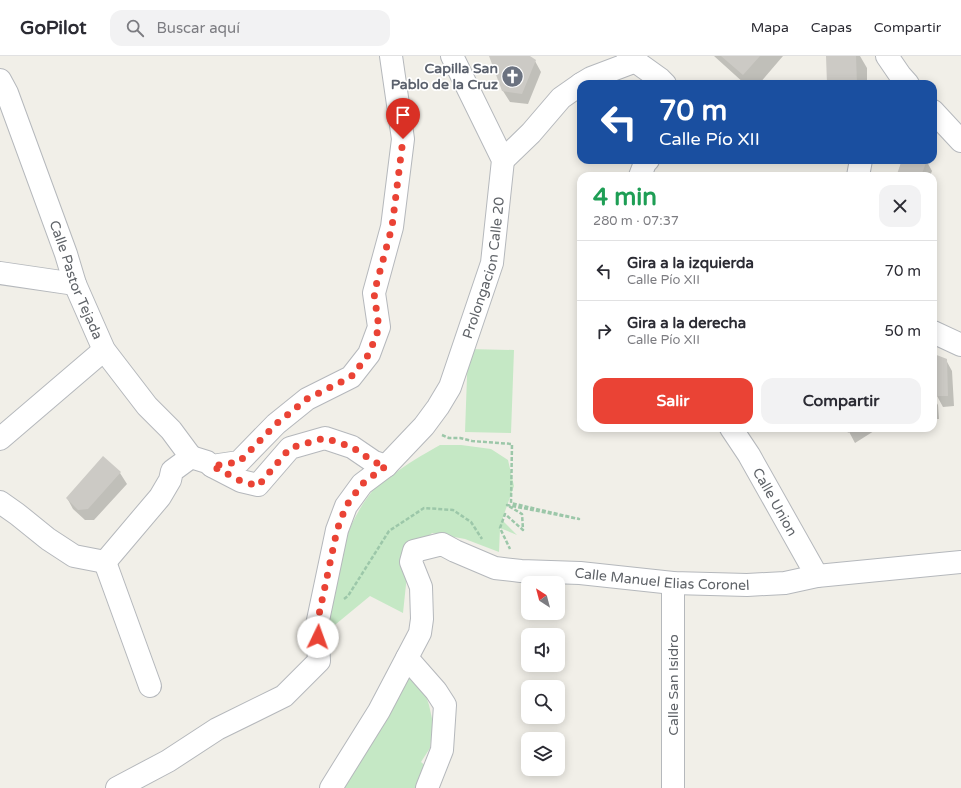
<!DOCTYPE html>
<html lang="es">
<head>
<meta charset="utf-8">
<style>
	:root { --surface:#fff; --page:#f2f2f3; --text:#2b2b33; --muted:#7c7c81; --line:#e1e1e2; --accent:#ea4335 }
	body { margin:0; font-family:"Varela Round",sans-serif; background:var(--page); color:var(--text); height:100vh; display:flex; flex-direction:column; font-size:15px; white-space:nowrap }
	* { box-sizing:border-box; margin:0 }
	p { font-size:13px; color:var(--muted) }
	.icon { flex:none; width:22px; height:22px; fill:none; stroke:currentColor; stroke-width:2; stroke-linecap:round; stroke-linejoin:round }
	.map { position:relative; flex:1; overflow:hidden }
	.details { position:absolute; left:577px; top:116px; width:360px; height:260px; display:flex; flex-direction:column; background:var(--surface); border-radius:12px; box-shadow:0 2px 10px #0003 }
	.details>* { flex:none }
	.guide { position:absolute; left:577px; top:24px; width:360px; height:84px; border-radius:12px; box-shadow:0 2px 10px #0003; background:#1a4fa0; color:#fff; overflow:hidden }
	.needle { width:26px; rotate:324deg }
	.tools { position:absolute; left:521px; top:520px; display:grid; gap:8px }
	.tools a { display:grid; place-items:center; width:44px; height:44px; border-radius:8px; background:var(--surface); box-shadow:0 2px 10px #0003; font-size:20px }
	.pin { position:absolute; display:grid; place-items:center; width:34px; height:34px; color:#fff; margin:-41px -17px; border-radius:50% 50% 50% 0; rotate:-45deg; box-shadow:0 0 4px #0007 }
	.pin .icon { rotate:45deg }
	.me { position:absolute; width:44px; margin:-22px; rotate:3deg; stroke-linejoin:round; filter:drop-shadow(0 0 3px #0008) }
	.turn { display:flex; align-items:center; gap:14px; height:84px; padding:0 16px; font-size:18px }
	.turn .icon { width:52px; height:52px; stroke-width:2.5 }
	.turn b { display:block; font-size:28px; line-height:34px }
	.round { display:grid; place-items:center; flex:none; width:42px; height:42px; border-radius:12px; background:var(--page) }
	.headline { display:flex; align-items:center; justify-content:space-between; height:68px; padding:0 16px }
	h1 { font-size:24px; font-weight:800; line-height:30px; color:#1e9e55 }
	.cta { display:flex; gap:8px; margin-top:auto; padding:8px 16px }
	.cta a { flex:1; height:46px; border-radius:12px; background:var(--accent); color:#fff; font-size:16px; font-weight:800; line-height:46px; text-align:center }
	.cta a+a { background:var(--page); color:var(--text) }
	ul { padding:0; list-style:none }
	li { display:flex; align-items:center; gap:12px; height:60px; padding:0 16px; border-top:1px solid var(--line) }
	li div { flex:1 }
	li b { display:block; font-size:15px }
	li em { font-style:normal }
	header { display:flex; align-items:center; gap:24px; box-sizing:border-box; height:56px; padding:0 20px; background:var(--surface); border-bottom:1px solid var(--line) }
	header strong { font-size:19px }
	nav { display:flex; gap:22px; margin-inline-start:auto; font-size:14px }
	.search { width:280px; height:36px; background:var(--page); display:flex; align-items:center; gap:10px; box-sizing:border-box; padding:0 14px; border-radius:12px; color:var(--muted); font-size:15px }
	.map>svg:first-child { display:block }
	.green { fill:#c5e8c5 }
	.shadow { fill:#0003 }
	.building { fill:#cccac5 }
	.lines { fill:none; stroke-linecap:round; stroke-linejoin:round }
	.minor-casing { stroke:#b5b8bc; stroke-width:24 }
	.path { stroke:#9cc7a9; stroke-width:2.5; stroke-dasharray:4 2; stroke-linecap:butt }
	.minor { stroke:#fff; stroke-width:22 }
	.route { stroke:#ea4335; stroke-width:7; stroke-dasharray:0 12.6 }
	.labels { text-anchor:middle; stroke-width:3.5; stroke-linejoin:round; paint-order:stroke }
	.worship-label { font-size:14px; font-weight:bold; fill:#5b616d; stroke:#fff; text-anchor:end }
	.street-label { font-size:14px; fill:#5f6368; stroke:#fff }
</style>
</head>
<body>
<header>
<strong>GoPilot</strong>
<div class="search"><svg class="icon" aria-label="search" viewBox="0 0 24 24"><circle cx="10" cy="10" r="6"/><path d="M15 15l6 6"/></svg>Buscar aquí</div>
<nav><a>Mapa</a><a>Capas</a><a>Compartir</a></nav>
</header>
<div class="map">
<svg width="961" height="732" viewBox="0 0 961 732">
	<rect width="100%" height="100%" fill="#f1efe8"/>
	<!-- green -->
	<path class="green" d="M468 293 514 294 511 377 465 376Z
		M440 389H461L491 393 508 404 514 430 502 464 517 479 500 472 499 496 465 483 432 477 414 495 407 519 403 557 370 540 336 568 320 575C332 528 342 468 376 431 380 427 386 423 391 420 407 408 422 399 440 389Z
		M405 618 420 622 429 649 433 667 430 692 421 706 428 712 418 732H339Z"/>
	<!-- shadow -->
	<path class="shadow" d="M490 0H529L535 5 541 16 528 48 510 46 503 35Z
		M714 0H783L759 28H745Z
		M827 0H860L867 12V28H828Z
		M902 104H926L932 115 930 120H899L898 118Z
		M935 299 946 304 952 315 954 350 943 351 937 340Z
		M935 344 938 349 939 363H933V345Z
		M847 372H872L874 375 855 387Z
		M895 372H906L896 374Z
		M104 402 120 417 127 428 94 464H85L73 453 67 442Z"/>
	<!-- building -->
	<path class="building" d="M489 0H530L536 4 522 38 502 35Z
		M721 0H760L743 19Z
		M826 0H856L857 28H827Z
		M902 104H927L921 120H901L897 118Z
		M934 298 947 303 948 340H936Z
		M935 343 936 358H933V344Z
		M846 372H856L848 377Z
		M103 400 121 416 88 453 78 454 66 442Z"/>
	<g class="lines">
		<defs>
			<g id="minor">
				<path d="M628 0 660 23 665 28"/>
				<path d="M887 0 900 19 908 28"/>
				<path id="s1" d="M0 24 7 37 66 198 75 228 104 294 147 350 171 374 191 401"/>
				<path d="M581 28 591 22 636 5"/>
				<path d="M933 55 961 85"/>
				<path d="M503 104 531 77 561 42 581 28"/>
				<path d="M640 120 645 107 648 104"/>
				<path d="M858 120 861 104"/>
				<path d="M0 217 75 228"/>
				<path d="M933 276 961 289"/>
				<path id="s2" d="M731 372 749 399 817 520"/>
				<path d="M0 383 104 294"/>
				<path d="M212 410 241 425 258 429 290 392 325 382 352 391 374 406 386 410"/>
				<path d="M0 446 17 458 48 483 74 500 105 506 160 441 170 424 172 415 191 401 207 406 212 410 239 406 276 368 307 343 351 321 369 298 379 271 374 237 392 171 403 83 391 0"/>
				<path d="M105 506 150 630"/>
				<path d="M407 602 436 635 445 649 442 694 427 732"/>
				<path id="s3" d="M117 732 168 705 217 673 284 640 319 605 317 569 337 474 346 450 362 428 386 410 424 370 438 351 450 331 492 207 503 104 452 0"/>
				<path id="s4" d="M331 732 379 655 420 577 422 563 421 531 411 506 414 495 442 488 455 495 495 512 521 515 580 517 673 527 747 529 785 527 817 520 961 506"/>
				<path d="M673 732V527"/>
			</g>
		</defs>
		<!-- minor casing -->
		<use href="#minor" class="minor-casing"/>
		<!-- path -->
		<path class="path" d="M442 379 449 382H460L472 385 512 388 511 447 579 463 507 449 522 458 523 474 505 458 500 472 510 493
			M344 543 348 540 389 475 424 452 453 454 471 466 482 483"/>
		<!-- minor -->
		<use href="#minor" class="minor"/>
	</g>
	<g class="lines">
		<!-- route -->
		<path class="route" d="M318 581 317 568 337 474 346 450 362 428 386 410 374 406 352 391 325 382 290 392 258 430 241 425 212 410 239 406 276 368 307 343 351 321 369 298 379 272 374 237 392 171 403 83"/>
	</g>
	<!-- icons -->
	<defs>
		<symbol id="church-disc" viewBox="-11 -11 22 22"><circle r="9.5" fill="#6b7280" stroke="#fff"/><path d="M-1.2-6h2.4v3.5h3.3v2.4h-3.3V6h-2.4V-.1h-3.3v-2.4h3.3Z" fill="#fff"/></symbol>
	</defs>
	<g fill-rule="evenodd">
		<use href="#church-disc" x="500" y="8" width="25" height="25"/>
	</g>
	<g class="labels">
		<!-- worship labels -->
		<g class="worship-label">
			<text x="498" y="17">Capilla San<tspan x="498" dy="16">Pablo de la Cruz</tspan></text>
		</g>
		<!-- street labels -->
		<g class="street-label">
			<text dy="5" stroke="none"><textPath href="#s3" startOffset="683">Prolongacion Calle 20</textPath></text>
			<text dy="5" stroke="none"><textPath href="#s1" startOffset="214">Calle Pastor Tejada</textPath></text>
			<text dy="5" stroke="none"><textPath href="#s2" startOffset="86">Calle Union</textPath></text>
			<text dy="5" stroke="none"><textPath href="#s4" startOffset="518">Calle Manuel Elias Coronel</textPath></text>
			<text transform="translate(673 629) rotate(-90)" y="5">Calle San Isidro</text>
		</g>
	</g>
</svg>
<div class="tools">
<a><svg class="needle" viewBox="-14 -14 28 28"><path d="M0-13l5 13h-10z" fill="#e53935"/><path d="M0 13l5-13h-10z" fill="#7c7c81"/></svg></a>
<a><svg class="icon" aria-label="sound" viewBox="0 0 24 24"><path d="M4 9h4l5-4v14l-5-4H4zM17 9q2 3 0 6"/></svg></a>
<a><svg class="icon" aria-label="search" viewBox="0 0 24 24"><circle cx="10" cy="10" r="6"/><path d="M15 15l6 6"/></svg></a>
<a><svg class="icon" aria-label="layers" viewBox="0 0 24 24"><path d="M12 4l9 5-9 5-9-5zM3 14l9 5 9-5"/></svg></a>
</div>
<div class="pin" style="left:403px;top:83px;background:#d93025"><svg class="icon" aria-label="arrive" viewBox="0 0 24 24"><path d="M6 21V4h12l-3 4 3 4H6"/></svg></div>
<svg class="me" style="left:318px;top:581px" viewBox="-20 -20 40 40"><circle r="19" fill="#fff"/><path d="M0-13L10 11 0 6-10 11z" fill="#ea4335"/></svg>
<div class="guide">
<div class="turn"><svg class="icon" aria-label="left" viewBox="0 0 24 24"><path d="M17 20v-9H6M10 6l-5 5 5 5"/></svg><div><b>70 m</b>Calle Pío XII</div></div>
</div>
<section class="details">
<div class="headline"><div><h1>4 min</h1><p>280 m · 07:37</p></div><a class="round"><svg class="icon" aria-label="close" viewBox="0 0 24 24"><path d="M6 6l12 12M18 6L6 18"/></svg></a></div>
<ul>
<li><svg class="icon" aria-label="left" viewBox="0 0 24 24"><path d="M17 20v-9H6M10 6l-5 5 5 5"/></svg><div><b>Gira a la izquierda</b><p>Calle Pío XII</p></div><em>70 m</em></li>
<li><svg class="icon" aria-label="right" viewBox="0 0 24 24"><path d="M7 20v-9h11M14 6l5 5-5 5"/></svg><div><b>Gira a la derecha</b><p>Calle Pío XII</p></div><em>50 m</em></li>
</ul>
<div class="cta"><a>Salir</a><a>Compartir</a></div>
</section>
</div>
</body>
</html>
